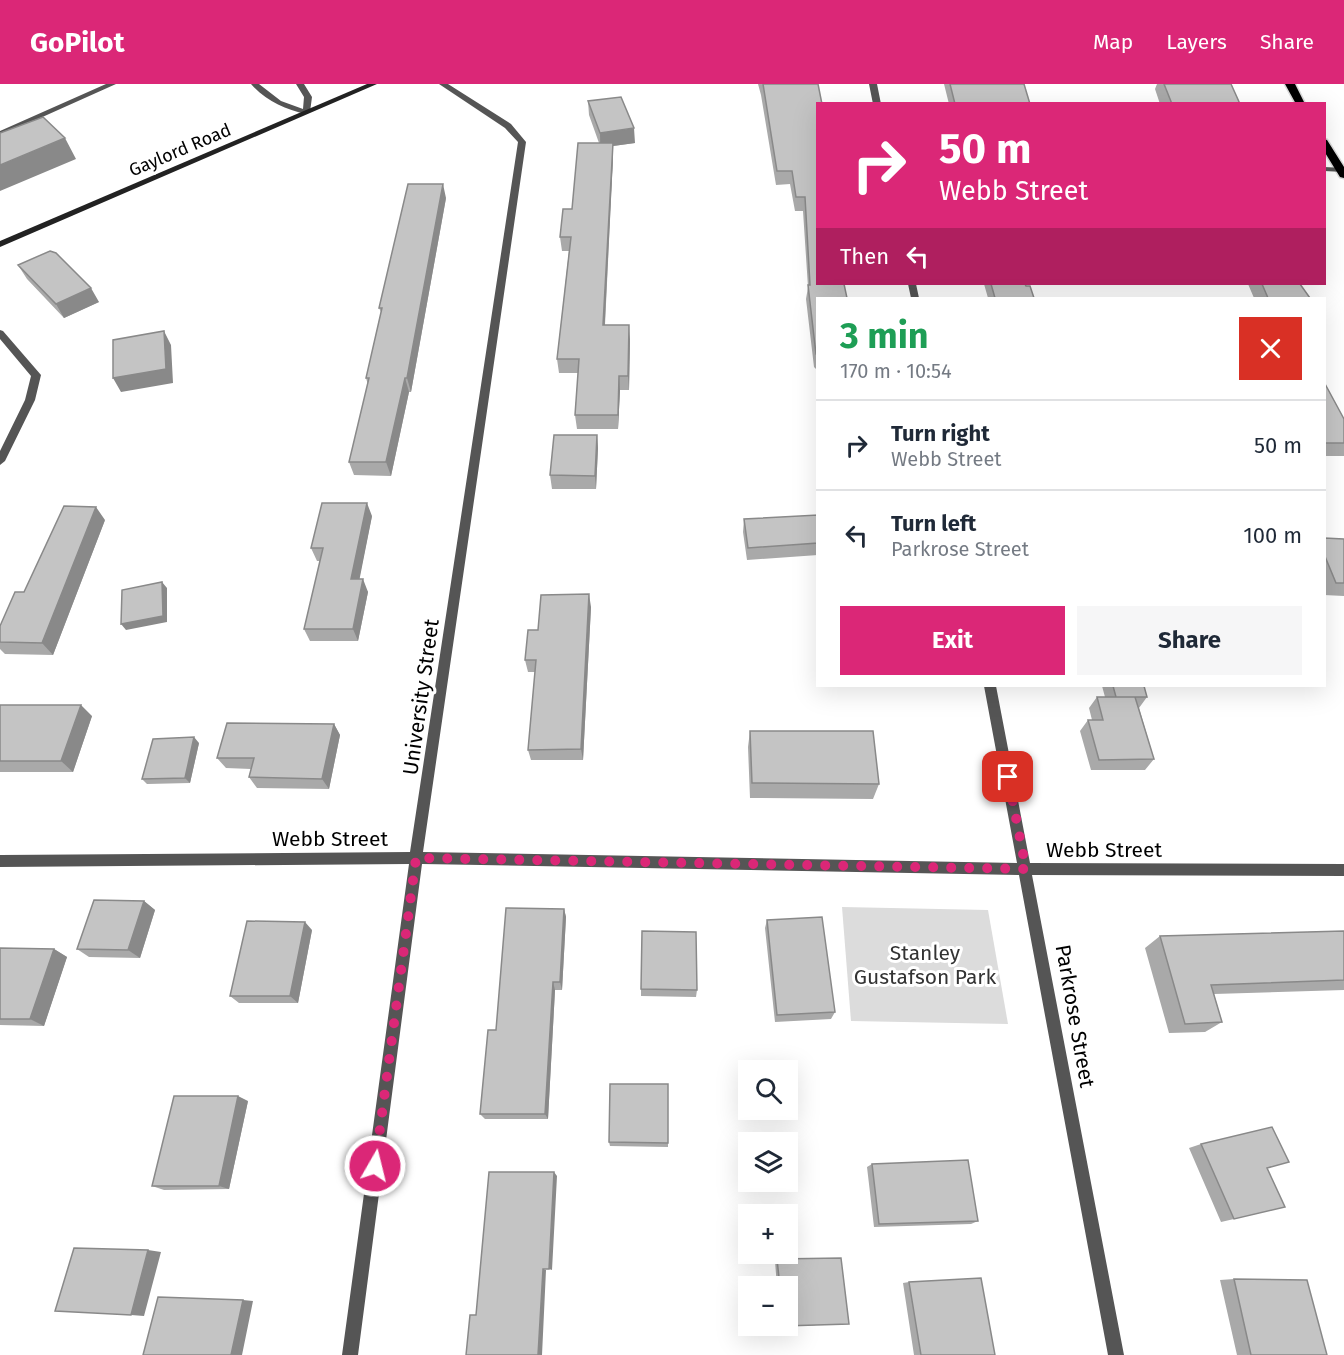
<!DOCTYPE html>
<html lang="en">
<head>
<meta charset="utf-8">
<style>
	:root { --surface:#fff; --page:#f6f6f7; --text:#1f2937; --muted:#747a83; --line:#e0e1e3; --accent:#db2777 }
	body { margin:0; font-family:"Fira Sans",sans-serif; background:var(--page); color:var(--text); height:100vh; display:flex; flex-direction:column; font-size:22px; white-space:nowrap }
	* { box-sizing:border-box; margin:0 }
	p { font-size:20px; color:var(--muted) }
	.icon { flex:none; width:33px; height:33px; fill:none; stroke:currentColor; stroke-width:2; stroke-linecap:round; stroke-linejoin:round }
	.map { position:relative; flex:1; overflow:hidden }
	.details { position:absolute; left:816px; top:213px; width:510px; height:390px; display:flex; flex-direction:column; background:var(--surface); border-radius:0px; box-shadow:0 6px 24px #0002 }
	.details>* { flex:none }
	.top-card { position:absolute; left:816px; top:18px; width:510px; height:183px; border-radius:0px; box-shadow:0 6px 24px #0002; background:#db2777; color:#fff; overflow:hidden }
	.controls { position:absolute; left:738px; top:976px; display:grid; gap:12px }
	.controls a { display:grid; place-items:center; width:60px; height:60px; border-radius:0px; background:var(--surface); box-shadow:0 6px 24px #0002; font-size:30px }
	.pin { position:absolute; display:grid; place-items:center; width:51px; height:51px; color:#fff; margin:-26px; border-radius:12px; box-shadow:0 3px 9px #0006 }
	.me { position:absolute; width:66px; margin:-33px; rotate:8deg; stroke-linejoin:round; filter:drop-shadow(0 0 4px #0008) }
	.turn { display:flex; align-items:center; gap:21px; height:126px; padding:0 24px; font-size:27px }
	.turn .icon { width:78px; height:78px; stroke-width:2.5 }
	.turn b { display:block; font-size:42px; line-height:51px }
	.then { display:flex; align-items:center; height:57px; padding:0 24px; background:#0003; gap:12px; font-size:22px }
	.round { display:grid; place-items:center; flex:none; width:63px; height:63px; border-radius:0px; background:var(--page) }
	.head { display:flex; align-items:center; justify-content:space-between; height:102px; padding:0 24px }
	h1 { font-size:36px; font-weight:700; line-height:45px; color:#1e9e55 }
	.button { display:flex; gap:12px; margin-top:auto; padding:12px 24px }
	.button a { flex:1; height:69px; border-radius:0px; background:var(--accent); color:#fff; font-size:24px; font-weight:700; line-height:69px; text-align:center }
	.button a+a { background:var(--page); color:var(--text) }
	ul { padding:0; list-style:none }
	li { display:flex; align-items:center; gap:18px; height:90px; padding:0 24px; border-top:2px solid var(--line) }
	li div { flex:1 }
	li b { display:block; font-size:22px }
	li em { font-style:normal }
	header { display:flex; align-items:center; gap:36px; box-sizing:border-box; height:84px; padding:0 30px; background:var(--accent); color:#fff }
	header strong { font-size:28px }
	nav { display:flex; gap:33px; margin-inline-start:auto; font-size:21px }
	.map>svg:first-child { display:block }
	.green { fill:#dcdcdc }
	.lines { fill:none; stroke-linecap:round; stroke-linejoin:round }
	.primary-casing { stroke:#dbdbdb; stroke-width:3 }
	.street { fill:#555; fill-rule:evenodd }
	.secondary { fill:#222; fill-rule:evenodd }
	.primary { fill:#000; fill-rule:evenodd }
	.wall { fill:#a9a9a9 }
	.shaded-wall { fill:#898989 }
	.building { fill:#c4c4c4; stroke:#898989; stroke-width:1.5 }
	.route { stroke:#db2777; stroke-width:10; stroke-dasharray:0 18 }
	.labels { text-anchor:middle; stroke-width:6; stroke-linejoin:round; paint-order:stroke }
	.far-street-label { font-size:18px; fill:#000; stroke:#fff }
	.street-label { font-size:21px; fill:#000; stroke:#fff }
	.park-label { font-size:21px; fill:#333; stroke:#fff }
</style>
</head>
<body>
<header>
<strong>GoPilot</strong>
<nav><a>Map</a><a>Layers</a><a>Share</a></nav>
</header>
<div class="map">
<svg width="1344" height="1271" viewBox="0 0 1344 1271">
	<rect width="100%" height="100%" fill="#fff"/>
	<!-- green -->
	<path class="green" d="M842 823 988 826 1008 940 851 937Z"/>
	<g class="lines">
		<defs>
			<path id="primary" d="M1285 0H1295L1305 20H1296Z
				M1324 55 1327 56 1344 83V94L1340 93 1324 67Z"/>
		</defs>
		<!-- primary casing -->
		<use href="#primary" class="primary-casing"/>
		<!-- street -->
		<path class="street" d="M106 0H116L0 52V47Z
			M251 0H259L281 17 303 25 304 13 296 0H304L312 13 310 28 306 30C285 25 266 17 251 0Z
			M439 0H448L511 40 526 58 423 768 1017 779 984 602H996L1030 779 1344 780V792L1032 791 1124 1271H1108L1019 791 422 780 358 1271H342L409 780 0 783V771L410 768 518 58 505 44Z
			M869 0H877L881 20H873Z
			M1324 83 1344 84V88L1324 87Z
			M908 200H916L919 214H911Z
			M0 246 3 247 41 291 35 316 5 377 0 381V367L25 316 31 292 0 255Z"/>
		<!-- secondary -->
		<path class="secondary" d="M367 0H377L0 163V157Z"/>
		<!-- primary -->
		<use href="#primary" class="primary"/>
	</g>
	<!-- wall -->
	<path class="wall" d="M758 0H818V287L814 283 806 215 808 203 803 127H795L790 100 776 101 761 11Z
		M944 0H1024L1030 20H949Z
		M1157 0H1231L1240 20H1160L1155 5Z
		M588 17 635 59 613 62V74L605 241 630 255 629 306H620L618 345H577L575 331 578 289H559L557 275 569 167H562L560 153 599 59 589 31Z
		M446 114 411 308H409L391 392 354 391 349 378 368 301 366 294 381 228 379 224Z
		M18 181 99 218 64 234 27 195Z
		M984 200H1025L1034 214H988Z
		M1248 200H1300L1310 214H1254Z
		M1324 298 1344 335V372H1324Z
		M597 351 598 364 596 405H552L550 391Z
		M818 431V471L747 476 743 448 744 435Z
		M372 432 359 495 368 508 358 557H310L304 545 320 477H317L311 464Z
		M105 436 53 571 5 570 0 565V542Z
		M1324 454 1344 455V512L1324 511Z
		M591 523 583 676H531L528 666 535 588H528L525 576 538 546Z
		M1102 602H1144L1147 613 1139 624 1154 675 1145 686H1091L1080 647 1088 636H1092L1089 624 1097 613H1105Z
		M0 621 92 632 73 688H0Z
		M334 640 340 651 329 705 257 704 249 693 251 685 226 684 217 674Z
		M750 647 879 700 873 715 750 714 748 663Z
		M199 659 190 699 147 700 142 695Z
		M144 817 155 826 140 874 89 873 77 865Z
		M564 825 566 833 562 906H555L548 1035H485L480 1030 496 946Z
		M767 836 835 928 831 935 775 938 765 844Z
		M312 846 298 919H239L230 912Z
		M1344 847V906L1214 910 1222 938 1205 948 1169 949 1145 864 1160 852Z
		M0 864 54 865 67 873 44 942 0 941Z
		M641 905 697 906 696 913 641 912Z
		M668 1000V1063L610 1062 609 1058Z
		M248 1017 229 1105 164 1106 152 1102Z
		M1201 1060 1267 1084 1234 1135 1221 1138 1189 1064Z
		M872 1080 978 1137 971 1140 874 1143 867 1083Z
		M841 1174 849 1240 783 1242H780H788V1203H777L775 1177 777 1175Z
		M1234 1195 1327 1271H1237L1220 1196Z
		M909 1198 995 1271H914L903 1199Z"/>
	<!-- shaded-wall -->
	<path class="shaded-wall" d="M634 44 635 59 613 62V74L604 255 600 49Z
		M65 54 76 75 0 107V81Z
		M443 100 446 114 411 308 407 294Z
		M91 204 99 218 64 234 56 220Z
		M629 241 630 255 629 306 628 292Z
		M164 247 171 261 173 299 121 308 113 294Z
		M619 292 620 306 618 345V331Z
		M405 294 409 308 391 392 386 378Z
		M597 351 598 364 596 405 595 392Z
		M367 419 372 432 357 508 351 495Z
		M96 423 105 436 53 571 42 559Z
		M363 495 368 508 358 557 353 545Z
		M162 498 167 504V538L126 546 121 540Z
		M589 510 591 523 583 676 581 665Z
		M81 621 92 632 73 688 61 677Z
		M334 640 340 651 329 705 322 695Z
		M194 653 199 659 190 699 185 694Z
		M144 817 155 826 140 874 128 866Z
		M564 825 566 833 562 906 560 898Z
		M305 838 312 846 298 919 290 912Z
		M54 865 67 873 44 942 30 935Z
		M553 898 555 906 548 1035 545 1030Z
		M238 1012 248 1017 229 1105 219 1102Z
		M554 1088 557 1092 552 1186 549 1185Z
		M148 1166 161 1168 144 1232 131 1231Z
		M543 1185 546 1186 542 1271H538Z
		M243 1216 253 1217 242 1271H231Z"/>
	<!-- building -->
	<path class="building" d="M763 0H818L822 20H818V200H844L847 214H818V271L816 270 808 201H810L805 113H796L792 87H777Z
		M950 0H1024L1030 20H955Z
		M1164 0H1231L1240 20H1172Z
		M621 13 634 44 600 49 588 17Z
		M43 33 65 54 0 81V49Z
		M578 59H613L603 241H629L628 292H619L618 331H575L579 275H557L571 153H560L563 125H572Z
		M408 100H443L407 294H405L386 378H349L369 294H366L382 224H379Z
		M50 167 56 169 91 204 56 220 18 181Z
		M991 200H1025L1026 202H1030L1034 214H995Z
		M1262 200H1300L1310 214H1268Z
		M164 247 166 285 113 294V256Z
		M1324 298 1344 335V359H1324Z
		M554 351H597L595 392 550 391Z
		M322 419H367L351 495H363L353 545H304L323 464H311Z
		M64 422 96 423 42 559 0 558V542L15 508H24Z
		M818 431V459L748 464 744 435Z
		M1324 454 1344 455V499H1336L1324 470Z
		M162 498 163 532 121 540 122 506Z
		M589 510 581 665 528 666 536 576H525L528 546H538L541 511Z
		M1113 602H1144L1147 613H1116Z
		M1097 613H1135L1154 675 1099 676 1088 636H1103Z
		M0 621H81L61 677H0Z
		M227 639 334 640 322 695 249 693 254 674H217Z
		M750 647H873L879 700 752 699Z
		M194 653 185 694 142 695 153 655Z
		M94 816 144 817 128 866 77 865Z
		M506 824 564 825 560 898H553L545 1030H480L488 946H496Z
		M822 833 835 928 777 931 767 836Z
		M247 837 305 838 290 912H230Z
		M642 847 696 848 697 906 641 905Z
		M1344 847V896L1211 901 1222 938 1185 940 1160 852Z
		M0 864 54 865 30 935H0Z
		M610 1000H668V1059L609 1058Z
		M174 1012H238L219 1102H152Z
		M1272 1043 1289 1078 1267 1084 1285 1123 1234 1135 1201 1060Z
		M968 1076 978 1137 879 1140 872 1080Z
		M489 1088H554L549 1185H543L538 1271H466L470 1231H476Z
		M74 1164 148 1166 131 1231 55 1227Z
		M841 1174 849 1240 783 1242H788V1203H780L777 1175Z
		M981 1194 995 1271H921L909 1198Z
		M1234 1195 1307 1196 1327 1271H1251Z
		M158 1213 243 1216 231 1271H143Z"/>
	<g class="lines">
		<!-- route -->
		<path class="route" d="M375 1082 416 774 1026 785 1008 693"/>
	</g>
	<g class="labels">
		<!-- far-street labels -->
		<g class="far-street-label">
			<text transform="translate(180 66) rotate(-23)" y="6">Gaylord Road</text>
		</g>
		<!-- street labels -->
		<g class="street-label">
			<text transform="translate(421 613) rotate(-82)" y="7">University Street</text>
			<text x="330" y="762">Webb Street</text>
			<text x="1104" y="773">Webb Street</text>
			<text transform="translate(1075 932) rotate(80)" y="7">Parkrose Street</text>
		</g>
		<!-- park labels -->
		<g class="park-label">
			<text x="925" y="876">Stanley<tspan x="925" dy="24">Gustafson Park</tspan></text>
		</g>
	</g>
</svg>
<div class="controls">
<a><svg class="icon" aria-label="search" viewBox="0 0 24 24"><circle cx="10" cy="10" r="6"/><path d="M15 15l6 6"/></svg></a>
<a><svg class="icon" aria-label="layers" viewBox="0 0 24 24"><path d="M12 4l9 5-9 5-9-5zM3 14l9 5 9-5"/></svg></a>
<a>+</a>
<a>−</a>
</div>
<div class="pin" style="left:1008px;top:693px;background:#d93025"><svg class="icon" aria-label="arrive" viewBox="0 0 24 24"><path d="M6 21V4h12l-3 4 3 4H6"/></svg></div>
<svg class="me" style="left:375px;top:1082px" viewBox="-20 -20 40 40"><circle r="17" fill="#db2777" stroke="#fff" stroke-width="3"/><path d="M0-11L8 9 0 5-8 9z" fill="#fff"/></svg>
<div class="top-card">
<div class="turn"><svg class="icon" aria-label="right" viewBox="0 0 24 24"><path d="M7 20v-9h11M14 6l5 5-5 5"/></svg><div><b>50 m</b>Webb Street</div></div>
<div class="then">Then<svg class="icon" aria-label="left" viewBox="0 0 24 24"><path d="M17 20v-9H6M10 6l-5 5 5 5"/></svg></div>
</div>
<section class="details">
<div class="head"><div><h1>3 min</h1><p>170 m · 10:54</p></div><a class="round" style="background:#d93025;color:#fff"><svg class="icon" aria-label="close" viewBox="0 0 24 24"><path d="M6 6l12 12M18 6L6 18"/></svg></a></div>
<ul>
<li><svg class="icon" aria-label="right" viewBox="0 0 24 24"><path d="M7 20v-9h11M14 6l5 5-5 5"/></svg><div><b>Turn right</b><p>Webb Street</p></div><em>50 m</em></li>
<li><svg class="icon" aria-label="left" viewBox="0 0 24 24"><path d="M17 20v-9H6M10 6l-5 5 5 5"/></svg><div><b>Turn left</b><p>Parkrose Street</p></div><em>100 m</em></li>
</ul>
<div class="button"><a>Exit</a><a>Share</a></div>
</section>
</div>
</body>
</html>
